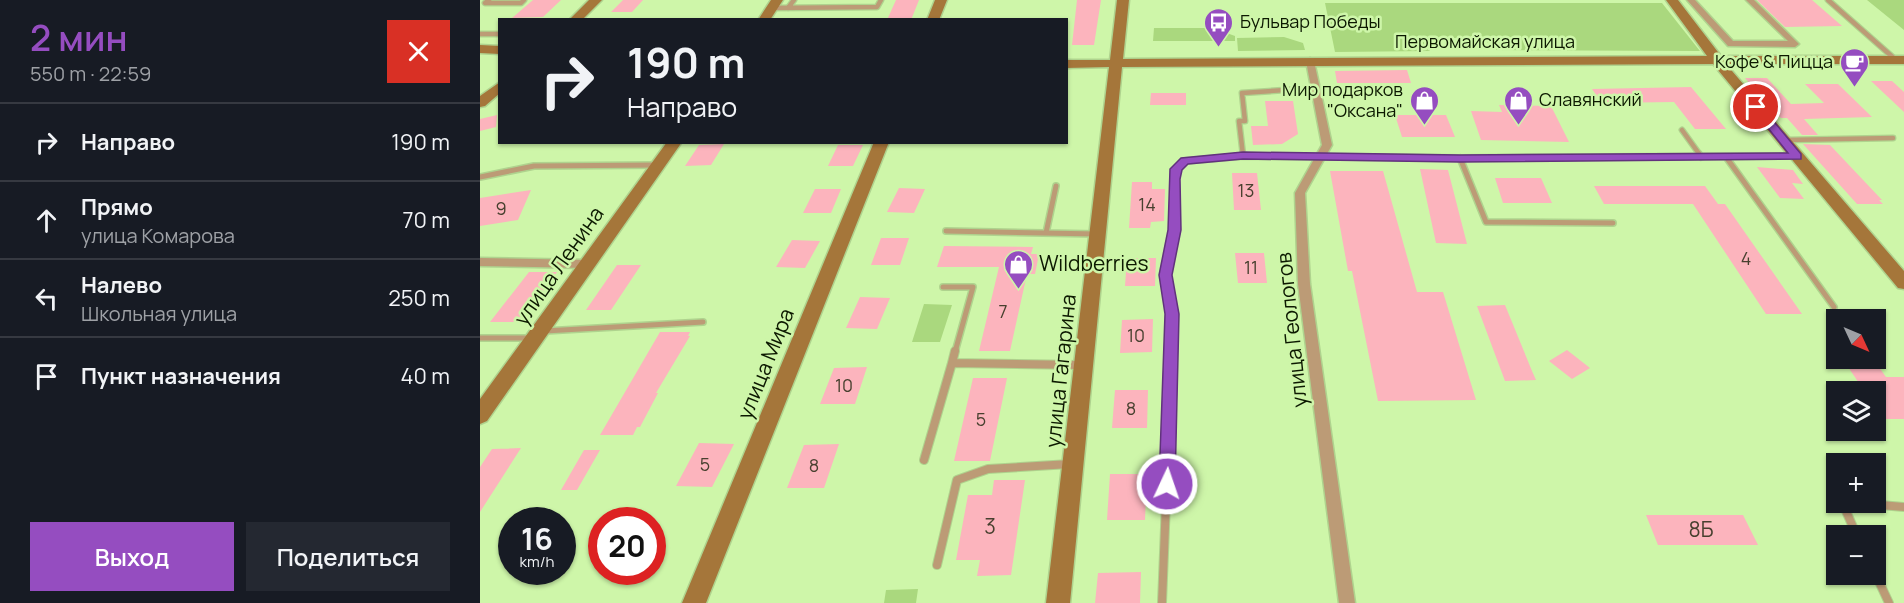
<!DOCTYPE html>
<html lang="ru">
<head>
<meta charset="utf-8">
<style>
	:root { --surface:#171b24; --page:#242831; --text:#f1f3f6; --muted:#9ea1a6; --line:#363941; --accent:#954dc0 }
	body { margin:0; font-family:Manrope,sans-serif; background:var(--page); color:var(--text); height:100vh; display:flex; flex-direction:column; font-size:22px; white-space:nowrap }
	* { box-sizing:border-box; margin:0 }
	p { font-size:20px; color:var(--muted) }
	.icon { flex:none; width:33px; height:33px; fill:none; stroke:currentColor; stroke-width:2; stroke-linecap:round; stroke-linejoin:round }
	.map { position:relative; flex:1; overflow:hidden }
	.sheet { display:flex; flex-direction:column; background:var(--surface); width:480px }
	.sheet>* { flex:none }
	.guide { position:absolute; left:18px; top:18px; width:570px; height:126px; border-radius:0px; box-shadow:0 2px 4px #0004; background:#171b24; color:var(--text); overflow:hidden }
	.needle { width:39px; rotate:134deg }
	.controls { position:absolute; left:1346px; top:309px; display:grid; gap:12px }
	.controls a { display:grid; place-items:center; width:60px; height:60px; border-radius:0px; background:var(--surface); box-shadow:0 2px 4px #0004; font-size:30px }
	.speed { position:absolute; left:18px; top:507px; display:flex; gap:12px; font-size:30px; font-weight:700; text-align:center }
	.speed>* { display:grid; place-content:center; width:78px; height:78px; border-radius:50%; background:var(--surface); box-shadow:0 2px 4px #0004; line-height:1 }
	.speed small { font-size:15px; font-weight:400 }
	.speed .limit { border:9px solid #d22; background:#fff; color:#111 }
	.pin { position:absolute; display:grid; place-items:center; width:51px; height:51px; color:#fff; margin:-26px; border:3px solid #fff; border-radius:50%; box-shadow:0 2px 6px #0007 }
	.me { position:absolute; width:66px; margin:-33px; rotate:3deg; stroke-linejoin:round; filter:drop-shadow(0 0 4px #0008) }
	.turn { display:flex; align-items:center; gap:21px; height:126px; padding:0 30px; font-size:27px }
	.turn .icon { width:78px; height:78px; stroke-width:2.5 }
	.turn b { display:block; font-size:42px; line-height:51px }
	.round { display:grid; place-items:center; flex:none; width:63px; height:63px; border-radius:0px; background:var(--page) }
	.head { display:flex; align-items:center; justify-content:space-between; height:102px; padding:0 30px }
	h1 { font-size:36px; font-weight:600; line-height:45px; color:var(--accent) }
	.primary-button { display:flex; gap:12px; margin-top:auto; padding:12px 30px }
	.primary-button a { flex:1; height:69px; border-radius:0px; background:var(--accent); color:#fff; font-size:24px; font-weight:600; line-height:69px; text-align:center }
	.primary-button a+a { background:var(--page); color:var(--text) }
	ul { padding:0; list-style:none }
	li { display:flex; align-items:center; gap:18px; height:78px; padding:0 30px; border-top:2px solid var(--line) }
	li div { flex:1 }
	li b { display:block; font-size:22px }
	li em { font-style:normal }
	main { display:flex; flex:1; min-height:0 }
	.map>svg:first-child { display:block }
	.green { fill:#aad87e }
	.building { fill:#fcb4bd }
	.lines { fill:none; stroke-linecap:round; stroke-linejoin:round }
	.lane-far2-casing { stroke:#afd38e; stroke-width:7 }
	.lane-far1-casing { stroke:#afd38e; stroke-width:8 }
	.lane-casing { stroke:#afd38e; stroke-width:10 }
	.street-casing { stroke:#afd38e; stroke-width:3 }
	.secondary-casing { stroke:#afd38e; stroke-width:3 }
	.lane-far2 { stroke:#bc9b76; stroke-width:4.5 }
	.lane-far1 { stroke:#bc9b76; stroke-width:5 }
	.lane { stroke:#bc9b76; stroke-width:8 }
	.street { fill:#bc9b76; fill-rule:evenodd }
	.secondary { fill:#a5763a; fill-rule:evenodd }
	.route { fill:#954dc0; stroke:#61327d; stroke-width:1.5 }
	.labels { text-anchor:middle; stroke-width:5; stroke-linejoin:round; paint-order:stroke }
	.far-poi-label { font-size:18px; fill:#0c1900; stroke:#cef6a9; text-anchor:start }
	.far-street-label { font-size:18px; fill:#0c1900; stroke:#cef6a9 }
	.number-label { font-size:18px; fill:#48402f }
	.poi-label { font-size:21px; fill:#0c1900; stroke:#cef6a9; text-anchor:start }
	.street-label { font-size:21px; fill:#0c1900; stroke:#cef6a9 }
	.near-number-label { font-size:21px; fill:#48402f }
</style>
</head>
<body>
<main>
<section class="sheet">
<div class="head"><div><h1>2 мин</h1><p>550 m · 22:59</p></div><a class="round" style="background:#d93025;color:#fff"><svg class="icon" aria-label="close" viewBox="0 0 24 24"><path d="M6 6l12 12M18 6L6 18"/></svg></a></div>
<ul>
<li><svg class="icon" aria-label="right" viewBox="0 0 24 24"><path d="M7 20v-9h11M14 6l5 5-5 5"/></svg><div><b>Направо</b></div><em>190 m</em></li>
<li><svg class="icon" aria-label="ahead" viewBox="0 0 24 24"><path d="M12 20V5M6 11l6-6 6 6"/></svg><div><b>Прямо</b><p>улица Комарова</p></div><em>70 m</em></li>
<li><svg class="icon" aria-label="left" viewBox="0 0 24 24"><path d="M17 20v-9H6M10 6l-5 5 5 5"/></svg><div><b>Налево</b><p>Школьная улица</p></div><em>250 m</em></li>
<li><svg class="icon" aria-label="arrive" viewBox="0 0 24 24"><path d="M6 21V4h12l-3 4 3 4H6"/></svg><div><b>Пункт назначения</b></div><em>40 m</em></li>
</ul>
<div class="primary-button"><a>Выход</a><a>Поделиться</a></div>
</section>
<div class="map">
<svg width="1424" height="603" viewBox="0 0 1424 603">
	<rect width="100%" height="100%" fill="#cef6a9"/>
	<!-- green -->
	<path class="green" d="M1387 0H1424V30Z
		M845 3H1182L1220 51 1012 50 1005 38H945L950 51 855 52Z
		M674 28H733L755 36V41H673Z
		M804 37 823 43 825 50 758 51 757 38Z
		M444 304 472 305 460 342H432Z
		M438 589 436 603H404L406 590Z"/>
	<!-- building -->
	<path class="building" d="M53 0H81L63 17 32 18Z
		M143 0H163L152 12H131Z
		M416 0H439L431 20H407Z
		M597 0H621L614 45H592Z
		M1277 0H1332L1362 26 1305 27Z
		M927 70 931 83H857L855 71Z
		M1265 78H1287L1311 104 1344 103 1325 84H1358L1392 117 1324 119 1338 135H1322L1307 118H1301Z
		M1391 81H1412L1424 92V112Z
		M1211 87 1246 129H1215L1194 102 1122 103 1112 89Z
		M671 93H706V105H670Z
		M785 101H813L818 134 802 144 773 145 771 126H788Z
		M1019 105 1071 106 1089 142 1001 140 991 111 1022 112Z
		M17 115 16 127 0 131V119Z
		M915 115H966L975 137H922Z
		M244 144 231 165 205 166 219 145Z
		M1323 144 1350 145 1402 200H1399L1403 204H1377Z
		M358 145H383L373 166H348Z
		M1277 167 1313 170 1323 184 1312 183 1324 199 1300 198Z
		M940 169 968 170 987 244 956 243Z
		M850 171H903L937 292H963L996 400 898 401 872 271H868Z
		M752 173H777L781 210H754Z
		M1015 178H1061L1072 203H1023Z
		M652 182H672V189H685L684 221 671 222 670 228H649Z
		M1114 186H1225L1238 204H1245L1322 314H1286L1213 204H1124Z
		M419 188 445 189 434 213 407 212Z
		M335 189H361L351 213H323Z
		M51 190 38 220 0 226V198Z
		M401 238H429L420 265H391Z
		M312 240 340 241 325 268 296 267Z
		M464 246 553 247 551 254H559L555 274H547L530 351H499L519 267H457Z
		M755 253H784L787 283H758Z
		M647 258H676L675 286H645Z
		M137 265H161L131 310H106Z
		M49 272H77L40 322H10Z
		M380 297 410 298 397 329 366 328Z
		M1025 305 1052 371 1056 380 1025 381 997 306Z
		M673 319 672 352 640 353 642 320Z
		M180 332H210L208 336H210L176 393H178L160 427H157L153 435H120Z
		M1087 350 1110 368 1092 379 1069 361Z
		M1362 358H1381L1384 363H1396L1406 377H1424V419H1404L1395 406V392H1385Z
		M387 367 375 404H340L354 368Z
		M493 378H527L510 461H474Z
		M635 390H668L667 428H632Z
		M219 443 254 444 232 487 196 486Z
		M359 444 344 488H307L324 445Z
		M41 448 0 512V467L12 449Z
		M104 450H120L97 490H81Z
		M630 474H667L665 520H627Z
		M514 480H545L531 575 497 576 500 560H476L488 495H512Z
		M1166 515H1263L1278 545H1178Z
		M661 572 660 603H615L618 573Z"/>
	<g class="lines">
		<defs>
			<path id="lane-far2" d="M9 0 5 3H41L44 0
				M1348 0 1416 60
				M292 8 397 7 401 0
				M308 8 314 0
				M0 34H20
				M1202 130 1220 155
				M1306 140 1413 138
				M763 155 759 121H765L762 93 836 88"/>
			<path id="lane-far1" d="M763 154V156
				M1219 154 1221 157
				M1246 157 1354 307
				M980 158 1006 222 1133 223
				M0 177 54 166 178 165
				M466 231 617 234
				M566 233 576 186
				M463 287H493L475 352
				M65 331 223 322
				M0 338H52
				M692 352V314L686 275 694 230V179L696 169 705 161 763 156 980 158 1316 156"/>
			<path id="lane" d="M475 351 472 363 600 365
				M444 460 472 363
				M1362 502 1377 536
				M1365 502 1424 507
				M457 565 477 480 508 469 590 464
				M1395 573 1409 603
				M682 603 692 351"/>
			<path id="street" d="M1207 0H1215L1253 41H1308L1266 0H1274L1319 44 1315 47 1248 46Z
				M830 58 834 61 852 145 825 193 830 284 875 603H859L818 284 815 193 842 145 826 61Z
				M0 258 107 260 113 264 107 268 0 266Z"/>
			<path id="secondary" d="M109 0H122L102 20H89Z
				M291 0H303L290 20H278Z
				M455 0H467L459 20H447Z
				M637 0H649L643 59 1227 56 1186 0H1198L1241 56H1424V64H1246L1424 271V289L1418 288 1233 64 642 67 590 603H566L629 67 586 68V60H630Z
				M0 45 20 46V54L0 53Z
				M20 82V93L5 106 0 107V96Z
				M187 142H202L7 421 0 424V399Z
				M394 142H409L226 603H202Z"/>
		</defs>
		<!-- lane-far2 casing -->
		<use href="#lane-far2" class="lane-far2-casing"/>
		<!-- lane-far1 casing -->
		<use href="#lane-far1" class="lane-far1-casing"/>
		<!-- lane casing -->
		<use href="#lane" class="lane-casing"/>
		<!-- street casing -->
		<use href="#street" class="street-casing"/>
		<!-- secondary casing -->
		<use href="#secondary" class="secondary-casing"/>
		<!-- lane-far2 -->
		<use href="#lane-far2" class="lane-far2"/>
		<!-- lane-far1 -->
		<use href="#lane-far1" class="lane-far1"/>
		<!-- lane -->
		<use href="#lane" class="lane"/>
		<!-- street -->
		<use href="#street" class="street"/>
		<!-- secondary -->
		<use href="#secondary" class="secondary"/>
	</g>
	<!-- route -->
	<path class="route" d="M1276 104 1280 105 1321 154V159L980 162 763 159 708 164 702 170 700 179 701 230 692 275 699 314 695 484 693 489 687 491 681 489 679 484 685 314 679 275 688 230 690 169 701 158 763 152 980 155 1308 153 1271 107Z"/>
	<!-- icons -->
	<defs>
		<symbol id="bus-pin" viewBox="-11 -11 22 30"><path d="M0 17L-7.5 6A9.5 9.5 0 1 1 7.5 6Z" fill="#954dc0" stroke="#cef6a9"/><path d="M-5-6H5V4H4V6H2V4H-2V6H-4V4H-5ZM-3.5-4V0h7V-4ZM-3.5 1.2v1.5H-2V1.2ZM2 1.2v1.5H3.5V1.2Z" fill="#fff"/></symbol>
		<symbol id="cafe-pin" viewBox="-11 -11 22 30"><path d="M0 17L-7.5 6A9.5 9.5 0 1 1 7.5 6Z" fill="#954dc0" stroke="#cef6a9"/><path d="M-5.5-4.5H6V0H3Q3 3.5 0 3.5H-2.5Q-5.5 3.5-5.5 0ZM3-3.2v2h1.7v-2ZM-6 4.5H4V6H-6Z" fill="#fff"/></symbol>
		<symbol id="shop-pin" viewBox="-11 -11 22 30"><path d="M0 17L-7.5 6A9.5 9.5 0 1 1 7.5 6Z" fill="#954dc0" stroke="#cef6a9"/><path d="M-5-2.5h2.3a2.7 3.5 0 0 1 5.4 0H5L5.5 6h-11ZM-1.5-2.5h3a1.5 2.3 0 0 0-3 0Z" fill="#fff"/></symbol>
	</defs>
	<g fill-rule="evenodd">
		<use href="#bus-pin" x="722" y="6" width="33" height="45"/>
		<use href="#cafe-pin" x="1358" y="46" width="33" height="45"/>
		<use href="#shop-pin" x="928" y="84" width="33" height="45"/>
		<use href="#shop-pin" x="1022" y="84" width="33" height="45"/>
		<use href="#shop-pin" x="522" y="248" width="33" height="45"/>
	</g>
	<g class="labels">
		<!-- far-poi labels -->
		<g class="far-poi-label">
			<text x="760" y="28">Бульвар Победы</text>
			<text x="1353" y="68" text-anchor="end">Кофе &amp; Пицца</text>
			<text x="923" y="96" text-anchor="end">Мир подарков<tspan x="923" dy="21">"Оксана"</tspan></text>
			<text x="1059" y="106">Славянский</text>
		</g>
		<!-- far-street labels -->
		<g class="far-street-label">
			<text x="1005" y="48">Первомайская улица</text>
		</g>
		<!-- number labels -->
		<g class="number-label">
			<text x="766" y="197">13</text>
			<text x="667" y="211">14</text>
			<text x="21" y="215">9</text>
			<text x="1266" y="265">4</text>
			<text x="771" y="274">11</text>
			<text x="523" y="318">7</text>
			<text x="656" y="342">10</text>
			<text x="364" y="392">10</text>
			<text x="651" y="415">8</text>
			<text x="501" y="426">5</text>
			<text x="225" y="471">5</text>
			<text x="334" y="472">8</text>
		</g>
		<!-- poi labels -->
		<g class="poi-label">
			<text x="559" y="271">Wildberries</text>
		</g>
		<!-- street labels -->
		<g class="street-label">
			<text transform="translate(79 266) rotate(-55)" y="7">улица Ленина</text>
			<text transform="translate(812 330) rotate(-96)" y="7">улица Геологов</text>
			<text transform="translate(286 364) rotate(-68)" y="7">улица Мира</text>
			<text transform="translate(581 371) rotate(-84)" y="7">улица Гагарина</text>
		</g>
		<!-- near-number labels -->
		<g class="near-number-label">
			<text x="510" y="534">3</text>
			<text x="1221" y="537">8Б</text>
		</g>
	</g>
</svg>
<div class="controls">
<a><svg class="needle" viewBox="-14 -14 28 28"><path d="M0-13l5 13h-10z" fill="#e53935"/><path d="M0 13l5-13h-10z" fill="#9ea1a6"/></svg></a>
<a><svg class="icon" aria-label="layers" viewBox="0 0 24 24"><path d="M12 4l9 5-9 5-9-5zM3 14l9 5 9-5"/></svg></a>
<a>+</a>
<a>−</a>
</div>
<div class="speed"><div>16<small>km/h</small></div><div class="limit">20</div></div>
<div class="pin" style="left:1276px;top:107px;background:#d93025"><svg class="icon" aria-label="arrive" viewBox="0 0 24 24"><path d="M6 21V4h12l-3 4 3 4H6"/></svg></div>
<svg class="me" style="left:687px;top:484px" viewBox="-20 -20 40 40"><circle r="17" fill="#954dc0" stroke="#fff" stroke-width="3"/><path d="M0-11L8 9 0 5-8 9z" fill="#fff"/></svg>
<div class="guide">
<div class="turn"><svg class="icon" aria-label="right" viewBox="0 0 24 24"><path d="M7 20v-9h11M14 6l5 5-5 5"/></svg><div><b>190 m</b>Направо</div></div>
</div>
</div>
</main>
</body>
</html>
